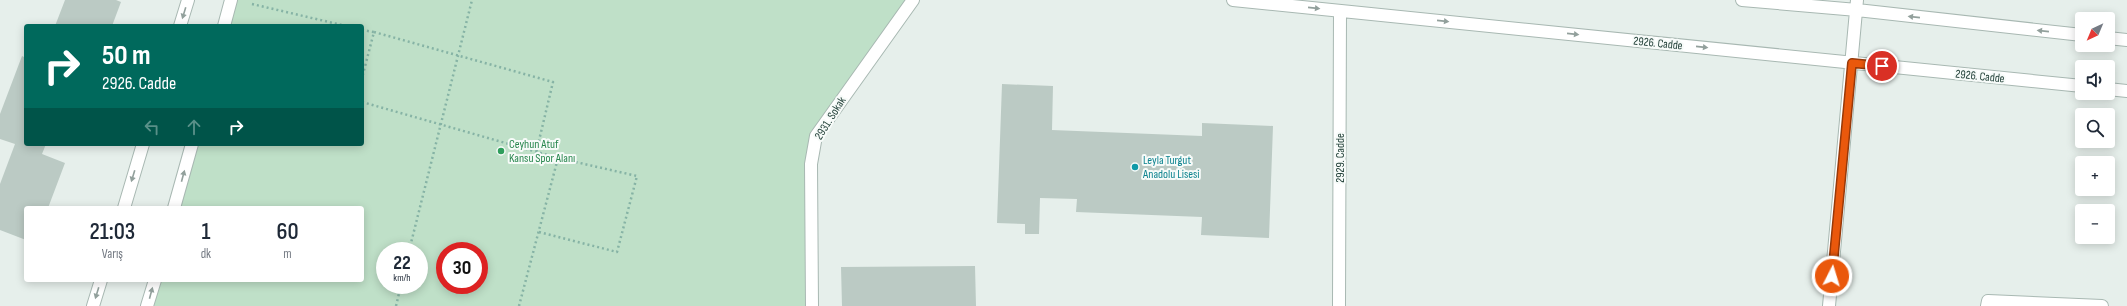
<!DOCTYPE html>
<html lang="tr">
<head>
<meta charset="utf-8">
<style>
	:root { --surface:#fff; --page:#f2f2f3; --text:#1f2937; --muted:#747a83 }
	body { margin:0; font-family:"Sofia Sans Condensed",sans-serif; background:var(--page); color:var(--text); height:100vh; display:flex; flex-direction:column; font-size:15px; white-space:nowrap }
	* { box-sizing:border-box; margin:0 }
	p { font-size:13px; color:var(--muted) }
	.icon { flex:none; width:22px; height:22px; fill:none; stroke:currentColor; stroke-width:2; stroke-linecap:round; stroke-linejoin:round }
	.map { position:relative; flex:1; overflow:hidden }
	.sheet { position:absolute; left:24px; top:206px; width:340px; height:76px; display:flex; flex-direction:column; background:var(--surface); border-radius:4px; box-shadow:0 2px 10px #0003 }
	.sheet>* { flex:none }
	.hud { position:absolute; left:24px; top:24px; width:340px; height:122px; border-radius:4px; box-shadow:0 2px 10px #0003; background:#00695c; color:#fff; overflow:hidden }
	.needle { width:26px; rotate:224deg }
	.controls { position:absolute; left:2075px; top:12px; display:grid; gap:8px }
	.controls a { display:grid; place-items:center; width:40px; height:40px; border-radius:4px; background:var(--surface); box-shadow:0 2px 10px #0003; font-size:20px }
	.speed { position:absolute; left:376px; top:242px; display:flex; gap:8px; font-size:20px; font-weight:700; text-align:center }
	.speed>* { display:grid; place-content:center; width:52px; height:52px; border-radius:50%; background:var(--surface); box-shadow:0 2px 10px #0003; line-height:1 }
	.speed small { font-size:10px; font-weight:400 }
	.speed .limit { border:6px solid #d22; background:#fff; color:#111 }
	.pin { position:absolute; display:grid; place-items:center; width:34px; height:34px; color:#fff; margin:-17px; border:2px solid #fff; border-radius:50%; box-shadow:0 1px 4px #0007 }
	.me { position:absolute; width:44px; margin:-22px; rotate:5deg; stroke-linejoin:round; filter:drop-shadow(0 0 3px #0008) }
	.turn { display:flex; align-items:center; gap:14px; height:84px; padding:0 12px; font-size:18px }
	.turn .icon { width:52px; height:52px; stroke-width:2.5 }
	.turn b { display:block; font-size:28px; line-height:34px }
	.lanes { display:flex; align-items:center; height:38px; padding:0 12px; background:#0003; justify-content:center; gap:20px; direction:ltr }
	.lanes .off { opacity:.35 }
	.eta { display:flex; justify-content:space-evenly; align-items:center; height:68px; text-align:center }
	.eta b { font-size:24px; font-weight:600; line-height:28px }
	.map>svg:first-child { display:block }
	.green { fill:#bfe0c8; fill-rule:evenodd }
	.building { fill:#bbcac4 }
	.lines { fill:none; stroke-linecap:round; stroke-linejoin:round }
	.minor-casing { stroke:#a8b8b2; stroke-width:14 }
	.path { stroke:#86b3a5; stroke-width:2.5; stroke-dasharray:2 3; stroke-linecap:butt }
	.minor { stroke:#fff; stroke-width:12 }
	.oneway { fill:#92a09c }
	.route-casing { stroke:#983908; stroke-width:10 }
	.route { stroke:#ea580c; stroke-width:7 }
	.leisure-dot { fill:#2e9e5b; stroke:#f7fbf9; stroke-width:1.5 }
	.culture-dot { fill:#0f9aa8; stroke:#f7fbf9; stroke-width:1.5 }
	.labels { text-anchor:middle; stroke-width:4; stroke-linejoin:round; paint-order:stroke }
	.street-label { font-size:12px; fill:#24423a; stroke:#f7fbf9 }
	.leisure-label { font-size:12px; fill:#27864d; stroke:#f7fbf9; text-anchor:start }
	.culture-label { font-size:12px; fill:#0d838f; stroke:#f7fbf9; text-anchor:start }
</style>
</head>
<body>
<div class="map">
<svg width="2127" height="306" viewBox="0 0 2127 306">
	<rect width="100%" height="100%" fill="#e6efeb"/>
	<!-- green -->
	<path class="green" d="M231 0H913L816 136 812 306H147L155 280H362V208H174L192 144H362V26H224ZM385 251H419V285H385ZM445 251H479V285H445Z"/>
	<!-- building -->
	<path class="building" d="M65 0H116L121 2 112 26H55Z
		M22 56 26 58V144H46L42 154 65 163 48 208H26V240L0 230V184L15 144 0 139V114Z
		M1002 84 1053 86 1052 130 1202 136V123L1273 126 1269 238 1201 235 1202 217 1076 212 1077 199 1040 198 1039 234H1025V224L997 223Z
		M975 266 976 306H842L841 267Z"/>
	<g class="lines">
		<defs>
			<path id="minor" d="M1233 0 2082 86
				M1742 0 1857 10 2082 35
				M180 26 188 0
				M224 26 231 0
				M2108 38 2127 40
				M2108 89 2127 91
				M124 208 143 144
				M174 208 192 144
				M93 306 101 280
				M147 306 155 280
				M812 306 811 164 816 136 913 0
				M1339 306 1340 11
				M1829 306 1857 0
				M1987 306 1988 301 2102 306"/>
		</defs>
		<!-- minor casing -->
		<use href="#minor" class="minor-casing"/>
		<!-- path -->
		<path class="path" d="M252 4 346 26
			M362 30 374 32 362 78
			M374 32 553 82 536 153
			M362 102 558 158 519 306
			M539 232 617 252 637 176 558 158
			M409 251 472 0
			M396 306 401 285"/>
		<!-- minor -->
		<use href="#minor" class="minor"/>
	</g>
	<!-- one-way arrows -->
	<defs><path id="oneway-solid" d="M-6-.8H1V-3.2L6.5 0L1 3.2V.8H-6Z"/></defs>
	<g class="oneway">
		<use href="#oneway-solid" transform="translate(1314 8) rotate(6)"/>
		<use href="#oneway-solid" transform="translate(184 13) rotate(107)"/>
		<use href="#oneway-solid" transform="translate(1914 17) rotate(-174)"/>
		<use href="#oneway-solid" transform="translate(1443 21) rotate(6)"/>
		<use href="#oneway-solid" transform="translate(2043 31) rotate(-174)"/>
		<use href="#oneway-solid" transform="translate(1573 34) rotate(6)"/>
		<use href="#oneway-solid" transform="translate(1702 47) rotate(6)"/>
		<use href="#oneway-solid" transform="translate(133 176) rotate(107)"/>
		<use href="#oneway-solid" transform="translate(183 176) rotate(-75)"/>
		<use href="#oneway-solid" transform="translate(97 293) rotate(107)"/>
		<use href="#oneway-solid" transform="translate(151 293) rotate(-75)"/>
	</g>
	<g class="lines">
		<defs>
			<path id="route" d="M1832 276 1852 63 1882 66"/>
		</defs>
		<!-- route casing -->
		<use href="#route" class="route-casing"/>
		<!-- route -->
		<use href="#route" class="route"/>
	</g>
	<!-- markers -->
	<circle class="leisure-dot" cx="501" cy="151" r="4"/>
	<circle class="culture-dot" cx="1135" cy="167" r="4"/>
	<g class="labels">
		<!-- street labels -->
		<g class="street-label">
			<text transform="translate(1658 43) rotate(6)" y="4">2926. Cadde</text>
			<text transform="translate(1980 76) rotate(6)" y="4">2926. Cadde</text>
			<text transform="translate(830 118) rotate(-58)" y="4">2931. Sokak</text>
			<text transform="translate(1340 158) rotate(-90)" y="4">2929. Cadde</text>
		</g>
		<!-- leisure labels -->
		<g class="leisure-label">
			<text x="509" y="148">Ceyhun Atuf<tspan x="509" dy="14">Kansu Spor Alanı</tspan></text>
		</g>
		<!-- culture labels -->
		<g class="culture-label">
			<text x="1143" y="164">Leyla Turgut<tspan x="1143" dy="14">Anadolu Lisesi</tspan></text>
		</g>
	</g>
</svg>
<div class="controls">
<a><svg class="needle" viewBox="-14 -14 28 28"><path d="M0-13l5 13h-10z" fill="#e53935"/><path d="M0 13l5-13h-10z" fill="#747a83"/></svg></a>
<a><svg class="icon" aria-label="sound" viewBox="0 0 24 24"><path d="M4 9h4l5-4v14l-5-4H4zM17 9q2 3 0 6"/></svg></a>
<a><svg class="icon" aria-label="search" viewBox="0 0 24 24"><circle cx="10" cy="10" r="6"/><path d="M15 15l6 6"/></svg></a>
<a>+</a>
<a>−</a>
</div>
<div class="speed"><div>22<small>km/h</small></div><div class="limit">30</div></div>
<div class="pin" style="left:1882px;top:66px;background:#d93025"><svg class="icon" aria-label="arrive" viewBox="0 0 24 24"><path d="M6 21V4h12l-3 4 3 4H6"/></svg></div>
<svg class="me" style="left:1832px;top:276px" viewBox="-20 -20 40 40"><circle r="17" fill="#ea580c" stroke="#fff" stroke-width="3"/><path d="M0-11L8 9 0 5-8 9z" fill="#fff"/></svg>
<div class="hud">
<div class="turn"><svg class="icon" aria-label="right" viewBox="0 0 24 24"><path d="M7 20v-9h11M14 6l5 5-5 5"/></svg><div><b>50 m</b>2926. Cadde</div></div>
<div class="lanes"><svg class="icon off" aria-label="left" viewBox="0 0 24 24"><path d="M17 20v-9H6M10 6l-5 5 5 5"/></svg><svg class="icon off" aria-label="ahead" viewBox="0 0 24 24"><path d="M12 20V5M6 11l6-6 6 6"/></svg><svg class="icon" aria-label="right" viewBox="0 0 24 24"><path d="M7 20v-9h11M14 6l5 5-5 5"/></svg></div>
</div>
<section class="sheet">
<div class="eta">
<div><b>21:03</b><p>Varış</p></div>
<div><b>1</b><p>dk</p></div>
<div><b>60</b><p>m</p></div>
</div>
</section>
</div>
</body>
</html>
